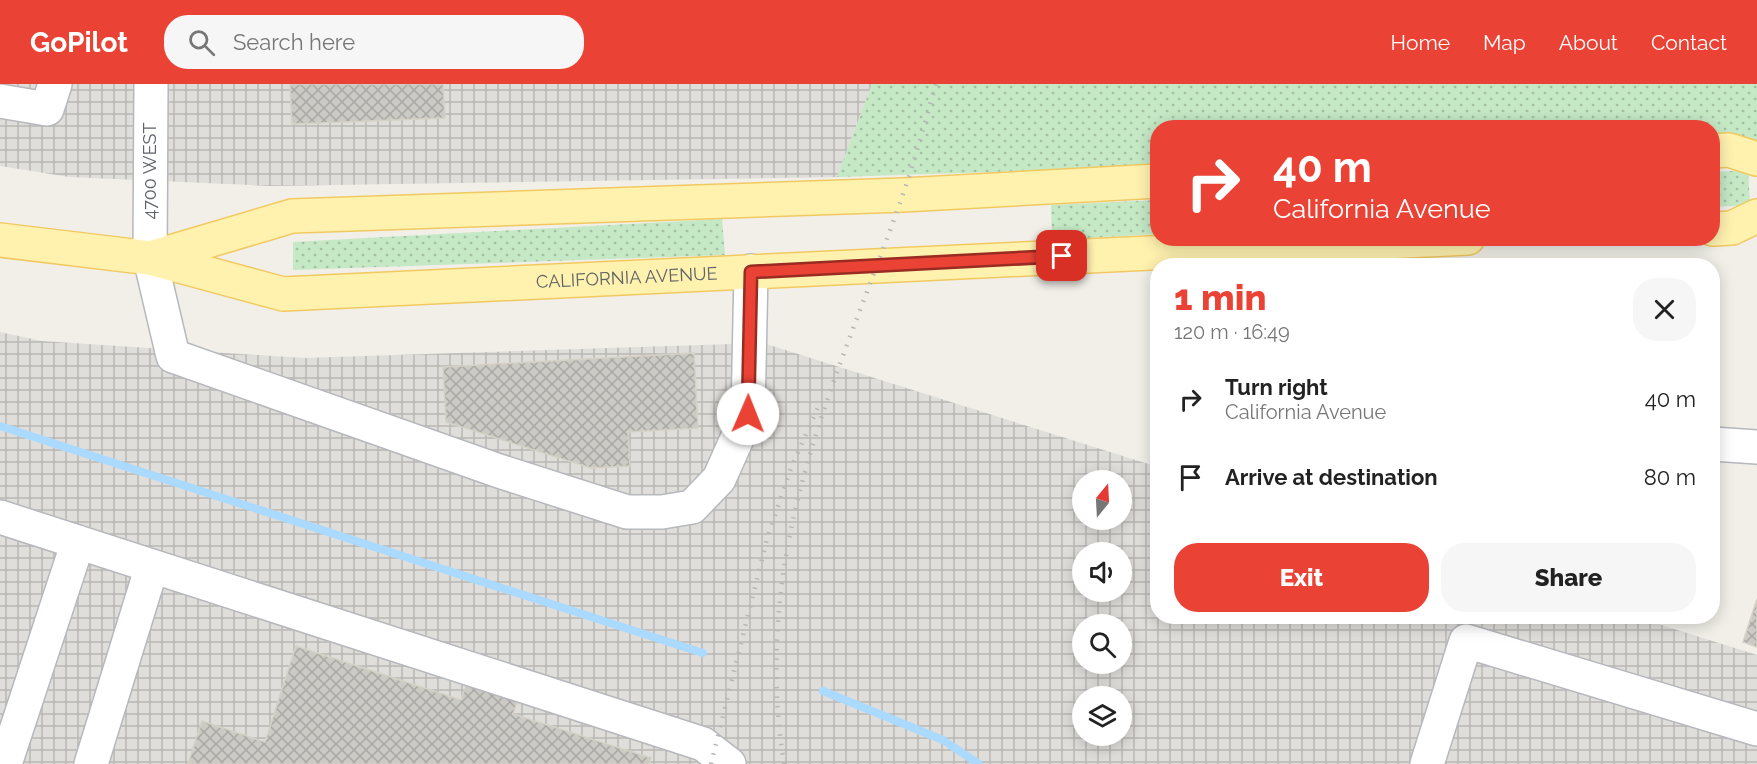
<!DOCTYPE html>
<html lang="en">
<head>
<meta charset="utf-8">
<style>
	:root { --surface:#fff; --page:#f6f6f6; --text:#222; --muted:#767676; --accent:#ea4335 }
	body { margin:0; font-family:Raleway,sans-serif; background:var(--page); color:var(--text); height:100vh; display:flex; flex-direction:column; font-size:22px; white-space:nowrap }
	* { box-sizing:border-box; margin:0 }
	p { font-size:20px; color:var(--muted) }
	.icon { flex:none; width:33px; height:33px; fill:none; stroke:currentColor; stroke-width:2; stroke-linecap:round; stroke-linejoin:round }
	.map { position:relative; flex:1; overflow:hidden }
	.drawer { position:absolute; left:1150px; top:174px; width:570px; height:366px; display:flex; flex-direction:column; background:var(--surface); border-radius:24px; box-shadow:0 3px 15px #0003 }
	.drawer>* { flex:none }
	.hud { position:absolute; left:1150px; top:36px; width:570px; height:126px; border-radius:24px; box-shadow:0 3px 15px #0003; background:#ea4335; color:#fff; overflow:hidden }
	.needle { width:39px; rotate:18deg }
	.tools { position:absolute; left:1072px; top:386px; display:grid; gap:12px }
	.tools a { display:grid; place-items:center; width:60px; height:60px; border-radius:50%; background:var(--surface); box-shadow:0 3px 15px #0003; font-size:30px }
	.pin { position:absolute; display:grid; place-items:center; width:51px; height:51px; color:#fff; margin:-26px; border-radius:12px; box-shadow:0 3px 9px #0006 }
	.me { position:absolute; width:66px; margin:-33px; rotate:1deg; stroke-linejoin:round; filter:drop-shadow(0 0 4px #0008) }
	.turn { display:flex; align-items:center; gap:21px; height:126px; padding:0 24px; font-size:27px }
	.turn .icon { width:78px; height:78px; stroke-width:2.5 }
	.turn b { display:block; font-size:42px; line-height:51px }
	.round { display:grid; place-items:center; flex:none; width:63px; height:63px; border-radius:24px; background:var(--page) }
	.overview { display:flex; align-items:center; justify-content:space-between; height:102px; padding:0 24px }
	h1 { font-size:36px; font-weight:800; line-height:45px; color:var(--accent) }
	.cta { display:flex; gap:12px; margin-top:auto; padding:12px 24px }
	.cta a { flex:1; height:69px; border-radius:24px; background:var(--accent); color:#fff; font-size:24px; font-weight:800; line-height:69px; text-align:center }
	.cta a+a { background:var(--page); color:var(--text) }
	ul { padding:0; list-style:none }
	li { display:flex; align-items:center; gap:18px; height:78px; padding:0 24px }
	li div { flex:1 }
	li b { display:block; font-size:22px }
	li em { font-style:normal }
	header { display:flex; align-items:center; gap:36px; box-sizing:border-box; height:84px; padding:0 30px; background:var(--accent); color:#fff }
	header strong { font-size:28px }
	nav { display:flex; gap:33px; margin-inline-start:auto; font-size:21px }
	.search { width:420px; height:54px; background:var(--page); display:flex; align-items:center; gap:15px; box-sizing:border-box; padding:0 21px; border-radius:24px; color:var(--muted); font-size:22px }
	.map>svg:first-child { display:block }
	.industrial { fill:url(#industrial-grid); fill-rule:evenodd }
	.grass { fill:url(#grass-dots) }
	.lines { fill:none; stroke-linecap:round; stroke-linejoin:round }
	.stream { stroke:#aadaff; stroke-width:8 }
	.building { fill:url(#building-cross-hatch); stroke:#d6d1c6; stroke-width:1.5 }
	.minor-casing { stroke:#b5b8bc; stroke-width:36 }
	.major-casing { stroke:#f2c960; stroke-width:36 }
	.minor { stroke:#fff; stroke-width:33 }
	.major { stroke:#fff2af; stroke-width:33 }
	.rail { stroke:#b6b7b8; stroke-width:4.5; stroke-dasharray:1.5 8; stroke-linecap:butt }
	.route-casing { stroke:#982c22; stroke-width:15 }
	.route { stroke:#ea4335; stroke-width:10 }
	.labels { text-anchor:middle; stroke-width:4.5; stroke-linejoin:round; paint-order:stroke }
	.street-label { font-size:18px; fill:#5f6368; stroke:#fff }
</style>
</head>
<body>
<header>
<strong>GoPilot</strong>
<div class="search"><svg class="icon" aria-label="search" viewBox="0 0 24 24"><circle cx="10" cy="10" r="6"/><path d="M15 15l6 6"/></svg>Search here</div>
<nav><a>Home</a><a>Map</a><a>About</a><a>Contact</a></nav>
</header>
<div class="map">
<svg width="1757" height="680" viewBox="0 0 1757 680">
	<defs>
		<pattern id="industrial-grid" width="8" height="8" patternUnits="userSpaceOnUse" patternTransform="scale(1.5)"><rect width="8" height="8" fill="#e0deda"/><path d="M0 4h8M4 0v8" fill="none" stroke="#b9b8b5"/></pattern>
		<pattern id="grass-dots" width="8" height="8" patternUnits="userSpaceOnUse" patternTransform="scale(1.5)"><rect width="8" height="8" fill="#c5e8c5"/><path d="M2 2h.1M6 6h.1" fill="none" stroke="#a3c0a4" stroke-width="1.8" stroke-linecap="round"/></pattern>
		<pattern id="building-cross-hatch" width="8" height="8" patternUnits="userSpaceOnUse" patternTransform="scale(1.5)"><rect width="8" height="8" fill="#cccac5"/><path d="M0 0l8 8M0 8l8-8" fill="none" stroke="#a9a8a4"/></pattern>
	</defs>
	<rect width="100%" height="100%" fill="#f1efe8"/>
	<!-- industrial -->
	<path class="industrial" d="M0 0H872L837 93 270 102 69 93 0 82Z
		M0 248 42 257 304 274 763 259 1158 383V532L1636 533 1757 571V680H0ZM1083 396H1122V435H1083ZM1083 468H1122V507H1083ZM1083 540H1122V579H1083ZM1083 612H1122V651H1083Z"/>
	<!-- grass -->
	<path class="grass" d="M872 0H1757V63L1713 65V44H1158V83L837 93Z
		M1748 86 1750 121 1713 123V88Z
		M1158 116V150L1052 156 1051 121Z
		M722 135 725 171 293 186V158Z"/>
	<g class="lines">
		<!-- stream -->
		<path class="stream" d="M0 342 703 569
			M823 607 943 656 979 680"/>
	</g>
	<!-- building -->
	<path class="building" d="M290 0H443L445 34 292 40Z
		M694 269 698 344 628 348 630 382 591 384 446 338 443 283Z
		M1757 515V563L1743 558Z
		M296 562 461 616 469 592 520 609 513 630 651 674 649 680H188L202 637 265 658Z"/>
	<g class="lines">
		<defs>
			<path id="minor" d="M151 0 150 174 173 272 499 387 627 428H662L692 423 719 395 748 330 751 187
				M0 17 47 25 55 0
				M1713 360 1757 363
				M0 433 703 660 729 680
				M5 680 78 458
				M91 680 152 482
				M1427 680 1466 557 1757 645"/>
			<g id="major">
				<path d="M1713 67 1729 66 1757 75"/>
				<path d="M1713 145 1732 144 1757 132"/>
				<path id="s1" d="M0 156 150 174 283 210 1468 154"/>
				<path d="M150 174 292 132 903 111 1158 97"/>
			</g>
		</defs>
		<!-- minor casing -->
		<use href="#minor" class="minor-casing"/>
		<!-- major casing -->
		<use href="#major" class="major-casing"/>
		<!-- minor -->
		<use href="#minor" class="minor"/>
		<!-- major -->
		<use href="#major" class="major"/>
		<!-- rail -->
		<path class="rail" d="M711 680 767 455 791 384 820 319
			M784 680C770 595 776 506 796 423 821 316 866 216 902 113 915 76 925 38 936 0"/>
	</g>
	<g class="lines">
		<defs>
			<path id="route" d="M748 330 751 188 1062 172"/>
		</defs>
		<!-- route casing -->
		<use href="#route" class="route-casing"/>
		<!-- route -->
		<use href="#route" class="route"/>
	</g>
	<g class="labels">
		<!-- street labels -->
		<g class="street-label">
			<text transform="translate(150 87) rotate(-90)" y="6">4700 WEST</text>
			<text dy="6" stroke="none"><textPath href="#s1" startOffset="633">CALIFORNIA AVENUE</textPath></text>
		</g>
	</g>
</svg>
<div class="tools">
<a><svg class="needle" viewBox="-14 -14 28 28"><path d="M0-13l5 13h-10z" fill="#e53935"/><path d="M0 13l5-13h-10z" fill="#767676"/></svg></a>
<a><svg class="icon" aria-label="sound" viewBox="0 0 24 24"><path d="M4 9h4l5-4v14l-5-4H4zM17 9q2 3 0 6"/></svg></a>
<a><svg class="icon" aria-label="search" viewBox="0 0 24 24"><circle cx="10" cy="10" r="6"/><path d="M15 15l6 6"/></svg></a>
<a><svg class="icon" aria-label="layers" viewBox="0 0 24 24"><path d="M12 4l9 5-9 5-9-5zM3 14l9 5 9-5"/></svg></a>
</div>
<div class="pin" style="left:1062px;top:172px;background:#d93025"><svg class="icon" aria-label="arrive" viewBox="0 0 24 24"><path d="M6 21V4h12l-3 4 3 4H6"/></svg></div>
<svg class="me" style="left:748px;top:330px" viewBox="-20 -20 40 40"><circle r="19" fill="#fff"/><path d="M0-13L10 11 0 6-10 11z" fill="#ea4335"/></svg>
<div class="hud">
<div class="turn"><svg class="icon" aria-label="right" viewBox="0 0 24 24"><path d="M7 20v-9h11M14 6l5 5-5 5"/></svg><div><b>40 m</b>California Avenue</div></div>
</div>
<section class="drawer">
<div class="overview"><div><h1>1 min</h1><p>120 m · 16:49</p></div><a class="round"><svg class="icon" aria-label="close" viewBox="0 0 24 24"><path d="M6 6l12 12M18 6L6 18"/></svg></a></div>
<ul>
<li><svg class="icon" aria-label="right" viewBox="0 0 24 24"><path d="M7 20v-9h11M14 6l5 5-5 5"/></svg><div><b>Turn right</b><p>California Avenue</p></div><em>40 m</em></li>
<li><svg class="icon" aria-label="arrive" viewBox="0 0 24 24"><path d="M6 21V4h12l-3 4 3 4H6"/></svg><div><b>Arrive at destination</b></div><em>80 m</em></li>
</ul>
<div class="cta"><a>Exit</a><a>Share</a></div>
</section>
</div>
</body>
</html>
